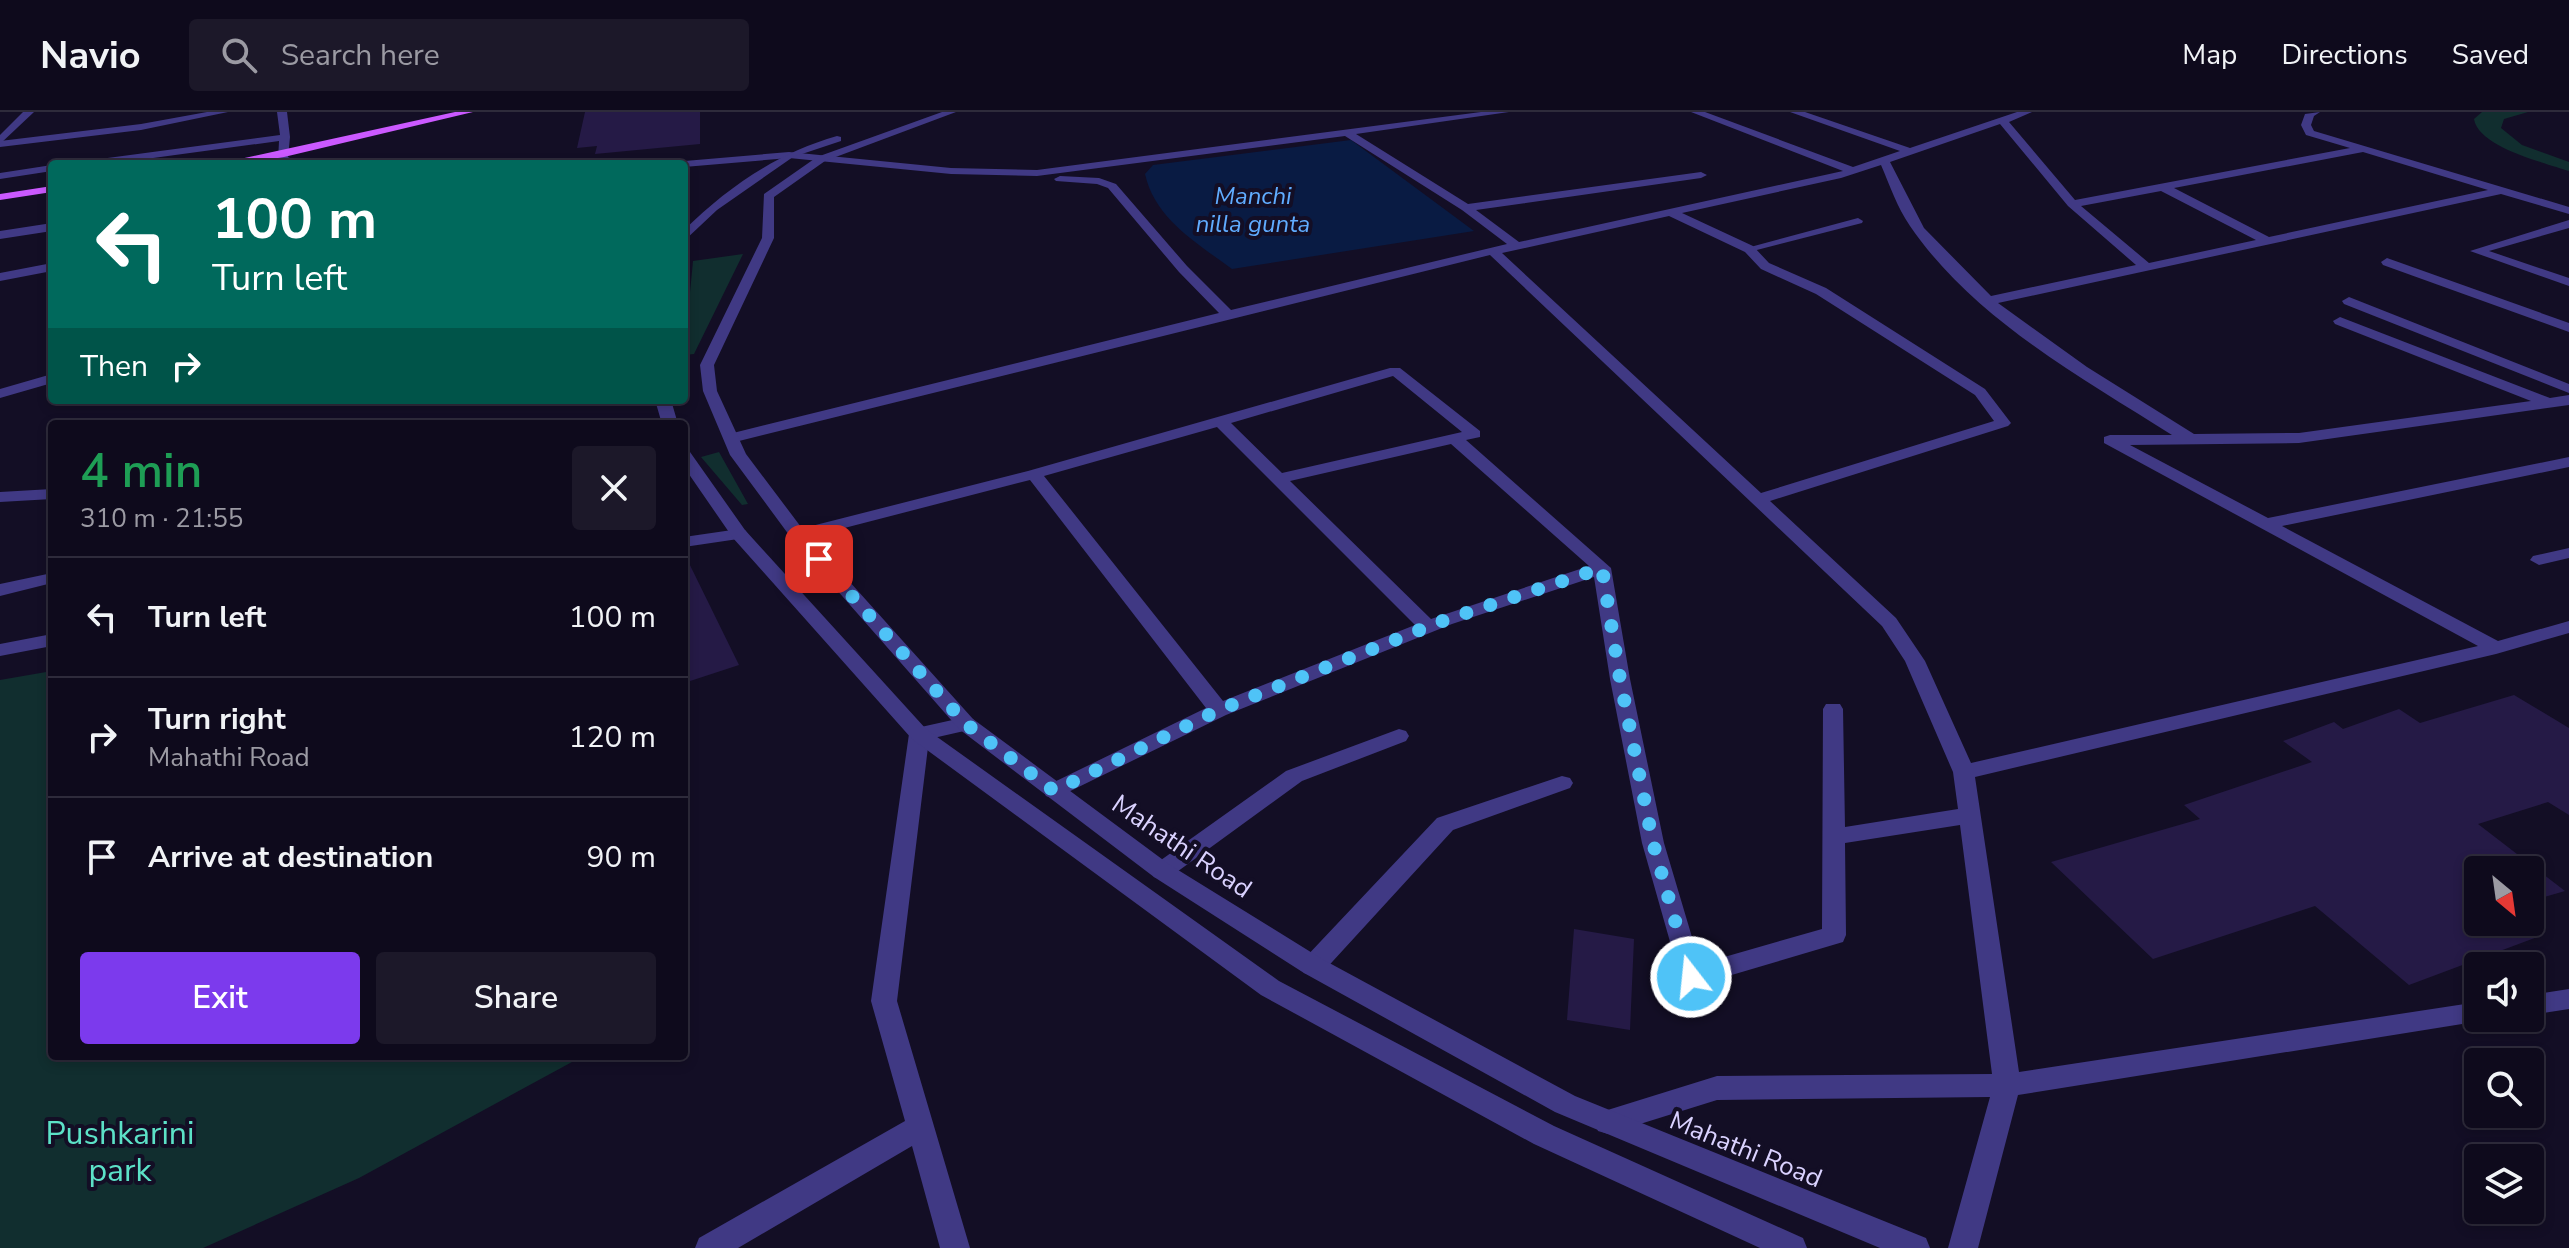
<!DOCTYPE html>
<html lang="en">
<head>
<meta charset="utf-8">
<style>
	:root { --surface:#0e0a1c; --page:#1c1829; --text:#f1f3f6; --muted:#9b9aa3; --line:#2e2b3b; --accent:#7c3aed }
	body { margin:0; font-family:"Nunito Sans",sans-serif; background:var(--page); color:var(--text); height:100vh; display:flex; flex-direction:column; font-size:30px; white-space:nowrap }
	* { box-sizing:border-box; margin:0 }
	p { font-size:26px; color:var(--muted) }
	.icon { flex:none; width:44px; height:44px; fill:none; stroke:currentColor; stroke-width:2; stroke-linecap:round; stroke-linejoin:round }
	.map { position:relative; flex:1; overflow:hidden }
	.panel { position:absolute; left:48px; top:308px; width:640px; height:640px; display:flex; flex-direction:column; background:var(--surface); border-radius:8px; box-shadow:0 4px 12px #0003,0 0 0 2px var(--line) }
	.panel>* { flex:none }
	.hud { position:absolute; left:48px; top:48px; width:640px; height:244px; border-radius:8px; box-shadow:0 4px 12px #0003,0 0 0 2px var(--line); background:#00695c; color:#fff; overflow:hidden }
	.needle { width:52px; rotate:151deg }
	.buttons { position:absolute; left:2464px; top:744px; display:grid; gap:16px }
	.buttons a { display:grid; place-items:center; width:80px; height:80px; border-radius:8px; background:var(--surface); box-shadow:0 4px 12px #0003,0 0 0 2px var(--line); font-size:40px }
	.pin { position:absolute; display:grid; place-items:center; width:68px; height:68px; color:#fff; margin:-34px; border-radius:16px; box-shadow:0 4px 12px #0006 }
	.me { position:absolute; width:88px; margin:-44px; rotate:344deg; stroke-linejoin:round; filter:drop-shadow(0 0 6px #0008) }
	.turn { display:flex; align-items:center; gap:28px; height:168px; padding:0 32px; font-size:36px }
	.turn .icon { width:104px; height:104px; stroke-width:2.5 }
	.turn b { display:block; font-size:56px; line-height:68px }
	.then { display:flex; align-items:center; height:76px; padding:0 32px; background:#0003; gap:16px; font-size:30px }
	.round { display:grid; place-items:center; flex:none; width:84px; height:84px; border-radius:8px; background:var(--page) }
	.overview { display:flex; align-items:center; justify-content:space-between; height:136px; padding:0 32px }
	h1 { font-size:48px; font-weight:600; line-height:60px; color:#1e9e55 }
	.button { display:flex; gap:16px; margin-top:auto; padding:16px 32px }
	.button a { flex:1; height:92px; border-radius:8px; background:var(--accent); color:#fff; font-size:32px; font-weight:600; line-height:92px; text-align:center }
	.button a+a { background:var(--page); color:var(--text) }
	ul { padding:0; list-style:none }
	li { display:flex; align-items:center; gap:24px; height:120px; padding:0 32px; border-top:2px solid var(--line) }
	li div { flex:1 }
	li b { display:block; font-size:30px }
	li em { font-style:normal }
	header { display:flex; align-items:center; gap:48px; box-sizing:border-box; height:112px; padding:0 40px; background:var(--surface); border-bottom:2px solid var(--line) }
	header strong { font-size:38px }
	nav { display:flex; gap:44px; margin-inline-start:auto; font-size:28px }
	.search { width:560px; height:72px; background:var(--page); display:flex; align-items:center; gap:20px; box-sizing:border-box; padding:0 28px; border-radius:8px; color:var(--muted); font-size:30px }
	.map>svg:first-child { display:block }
	.green { fill:#112e2f }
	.water { fill:#091b43 }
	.building { fill:#251a46 }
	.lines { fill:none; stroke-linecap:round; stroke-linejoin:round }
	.service { fill:#403984; fill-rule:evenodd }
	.minor { fill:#403984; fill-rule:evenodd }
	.tertiary { fill:#403984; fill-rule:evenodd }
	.primary { fill:#cb59ff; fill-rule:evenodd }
	.route { stroke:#4fc3f7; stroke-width:14; stroke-dasharray:0 25.2 }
	.labels { text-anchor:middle; stroke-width:8; stroke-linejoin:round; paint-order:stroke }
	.far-water-label { font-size:24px; font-style:italic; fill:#60acff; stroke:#130e25 }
	.street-label { font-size:26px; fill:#dad2ff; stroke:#130e25 }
	.near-park-label { font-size:32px; fill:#5ce1c7; stroke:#130e25 }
</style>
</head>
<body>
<header>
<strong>Navio</strong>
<div class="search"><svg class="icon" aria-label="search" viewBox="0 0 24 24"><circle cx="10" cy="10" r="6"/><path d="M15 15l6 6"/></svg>Search here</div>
<nav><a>Map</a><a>Directions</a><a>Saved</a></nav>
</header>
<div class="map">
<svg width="2569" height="1136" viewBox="0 0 2569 1136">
	<rect width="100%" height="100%" fill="#130e25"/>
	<!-- green -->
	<path class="green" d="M2482 0H2528L2504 7 2501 16 2522 33 2569 50V59C2545 51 2478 35 2474 7Z
		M743 142 694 242 684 243 693 149Z
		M719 340 748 392 742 393 701 345Z
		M52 559V944H583L359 1066 203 1136H0V568Z"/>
	<!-- water -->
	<path class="water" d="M1351 28 1474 119 1232 157C1197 131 1155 107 1145 62L1153 53Z"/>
	<!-- building -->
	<path class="building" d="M585 0H700V32L595 42 597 34 577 36Z
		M684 441 739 553 684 571Z
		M2514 583 2569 616V703L2548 690 2478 712 2565 779 2530 789V758H2478V810H2529L2543 823 2409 873 2315 794 2153 847 2051 750 2200 707 2184 693 2312 650 2283 629 2334 610 2343 617 2399 597 2420 611Z
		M1574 817 1634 827 1630 918 1567 908Z"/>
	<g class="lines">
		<!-- service -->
		<path class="service" d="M1858 106 1863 109 1862 111 1749 140 1743 137Z"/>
		<!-- minor -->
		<path class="minor" d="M207 0H228L141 18 0 35V29L141 12Z
			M277 0H287L290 25 288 45 301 52 278 49 279 29 109 52H80L85 49 280 23Z
			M1481 0H1509L1356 22 1468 92 1701 60 1707 63 1701 66 1476 98 1519 130 1843 59 1691 0H1705L1853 55 1900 39 1790 0H1805L1910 36 2017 0H2032L2009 10 2075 88 2350 36 2306 23 2301 13 2305 2 2320 0 2314 4 2311 13 2314 19 2569 95V102L2501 82 1998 191 2087 255 2194 322 2299 321 2531 289 2335 212 2333 209 2340 205 2550 286 2569 283V293L2299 331 2130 333 2268 406 2569 345V355L2282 414 2498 529 2569 509V521L2496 542 1975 665 2019 960 2478 890V906H2488L2487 908 2018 983 1978 1136H1948L1990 985 1717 988 1608 1022 1598 1019 1594 1010 1598 1001 1717 964 1992 962 1960 713 1845 731 1846 823 1843 830 1691 875 1682 872 1642 731 1610 567 1594 465 1452 512 1226 603 1054 687 1046 684 1043 679 1046 674 1206 596 1030 368 798 428 789 423 792 419 1028 359 1390 256H1400L1480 319V325L1466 328 1611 456 1630 567 1664 731 1700 852 1822 817 1823 597 1826 592H1840L1843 597 1845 715 1958 697 1953 660 1905 549 1882 514 1490 143 731 331 723 326 725 323 1219 201 1179 160 1108 76 1097 72 1056 69 1054 67 1060 64 1099 66 1116 72 1187 154 1231 198 1507 132 1462 98 1345 24 1037 64 951 62 789 46 684 55V52H672L673 50 789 40 951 56 1037 58ZM2000 12 2068 94 2136 153 1991 184 1924 116 1890 50ZM2363 40 2488 78 2269 125 2174 76ZM1881 53C1890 74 1897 95 1910 114 1973 206 2080 265 2172 323H2110L2104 325V331L2478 534 1971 651 1925 549 1896 506 1770 389 2008 314 2011 311 1985 277 1826 176 1769 151 1753 134 1682 101 1841 66ZM2161 79 2256 128 2149 151 2081 94ZM1669 104 1745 140 1761 157 1816 182 1975 283 1994 309 1761 381 1502 141ZM1393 264 1462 320 1282 361 1231 311ZM1217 315 1415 513 1223 589 1044 364ZM1451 332 1589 454 1431 507 1290 369Z
			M52 53V59L0 67V61Z
			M2569 108V116L2489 139 2569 166V174L2470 139Z
			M52 111V119L0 127V119Z
			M2387 146 2569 211V220L2383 153 2381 150Z
			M52 151V159L0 169V161Z
			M2349 185 2569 272V281L2344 192 2342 189Z
			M52 262V271L0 286V277Z
			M52 377V387L0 390V380Z
			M739 417 745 418 748 422 745 426 684 435V425Z
			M2569 436V446L2539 453 2530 448 2533 444Z
			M52 461V471L0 484V472Z
			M52 522V534L0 544V532Z
			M966 605 973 607 976 612 973 617 929 627 897 889 970 1136H940L912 1034 738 1136H695L699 1126 905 1009 871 889 909 622 912 617Z
			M1399 617 1406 619 1409 624 1406 629 1302 669 1170 765 1162 768 1154 765 1150 759 1154 753 1286 659Z
			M1562 664 1570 666 1573 671 1570 676 1453 718 1322 861 1313 864 1304 861 1300 854 1304 847 1437 706Z
			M2569 877V897L2530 903V883Z"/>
		<!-- tertiary -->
		<path class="tertiary" d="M23 0H34L0 32V23Z
			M942 0H956L825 49 774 85V126L714 253 717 279 746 342 804 419 973 607 1170 753 1322 847 1575 984 1926 1126 1930 1136H1880L1555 1000 1304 861 1154 765 959 617 792 427 730 343 703 279 700 253 762 126 764 82 817 45Z
			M837 24 841 25V29L793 45 717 98 684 129V118C728 75 777 41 837 24Z
			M655 288H671L678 312H662Z
			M684 338 690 340 745 418 926 617 1279 869 1554 1014 1803 1126 1807 1136H1760L1534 1032 1261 883 912 627 733 426 684 355Z"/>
		<!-- primary -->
		<path class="primary" d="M455 0H473L284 45 242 52H217Z
			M52 74V80L0 88V82Z"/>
	</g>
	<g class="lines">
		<!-- route -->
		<path class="route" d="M819 447 966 612 1054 679 1219 598 1445 508 1602 456 1620 567 1653 731 1691 865"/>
	</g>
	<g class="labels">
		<!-- far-water labels -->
		<g class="far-water-label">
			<text x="1253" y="92">Manchi<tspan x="1253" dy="28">nilla gunta</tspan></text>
		</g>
		<!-- street labels -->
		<g class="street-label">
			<text transform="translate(1182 734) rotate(34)" y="9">Mahathi Road</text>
			<text transform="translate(1746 1037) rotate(22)" y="9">Mahathi Road</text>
		</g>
		<!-- near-park labels -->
		<g class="near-park-label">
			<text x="120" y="1032">Pushkarini<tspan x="120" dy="37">park</tspan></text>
		</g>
	</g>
</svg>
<div class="buttons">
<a><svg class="needle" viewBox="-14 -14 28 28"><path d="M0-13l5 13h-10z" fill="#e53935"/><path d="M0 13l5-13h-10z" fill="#9b9aa3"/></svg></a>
<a><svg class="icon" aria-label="sound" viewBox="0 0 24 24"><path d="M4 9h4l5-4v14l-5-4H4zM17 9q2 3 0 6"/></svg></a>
<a><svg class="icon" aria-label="search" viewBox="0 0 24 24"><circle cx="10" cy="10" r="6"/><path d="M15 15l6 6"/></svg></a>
<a><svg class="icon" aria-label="layers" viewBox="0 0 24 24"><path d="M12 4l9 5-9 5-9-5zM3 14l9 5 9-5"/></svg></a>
</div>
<div class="pin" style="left:819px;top:447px;background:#d93025"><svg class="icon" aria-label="arrive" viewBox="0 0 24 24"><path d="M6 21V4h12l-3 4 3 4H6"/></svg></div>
<svg class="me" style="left:1691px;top:865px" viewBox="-20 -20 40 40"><circle r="17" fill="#4fc3f7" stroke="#fff" stroke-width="3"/><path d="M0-11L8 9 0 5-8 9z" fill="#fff"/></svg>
<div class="hud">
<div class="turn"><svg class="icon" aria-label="left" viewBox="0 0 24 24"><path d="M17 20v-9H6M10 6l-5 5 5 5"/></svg><div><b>100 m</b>Turn left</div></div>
<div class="then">Then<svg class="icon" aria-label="right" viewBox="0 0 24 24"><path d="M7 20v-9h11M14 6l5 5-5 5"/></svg></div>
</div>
<section class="panel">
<div class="overview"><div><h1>4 min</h1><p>310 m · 21:55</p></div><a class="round"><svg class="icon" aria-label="close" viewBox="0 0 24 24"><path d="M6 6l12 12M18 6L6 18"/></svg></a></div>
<ul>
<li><svg class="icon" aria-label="left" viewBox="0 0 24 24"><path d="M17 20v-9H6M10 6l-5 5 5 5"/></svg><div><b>Turn left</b></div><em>100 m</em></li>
<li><svg class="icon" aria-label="right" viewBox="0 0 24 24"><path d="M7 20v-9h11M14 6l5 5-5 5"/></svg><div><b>Turn right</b><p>Mahathi Road</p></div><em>120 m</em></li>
<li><svg class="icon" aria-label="arrive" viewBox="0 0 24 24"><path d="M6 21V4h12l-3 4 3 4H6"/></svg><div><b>Arrive at destination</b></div><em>90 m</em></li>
</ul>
<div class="button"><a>Exit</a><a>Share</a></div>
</section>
</div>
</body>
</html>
